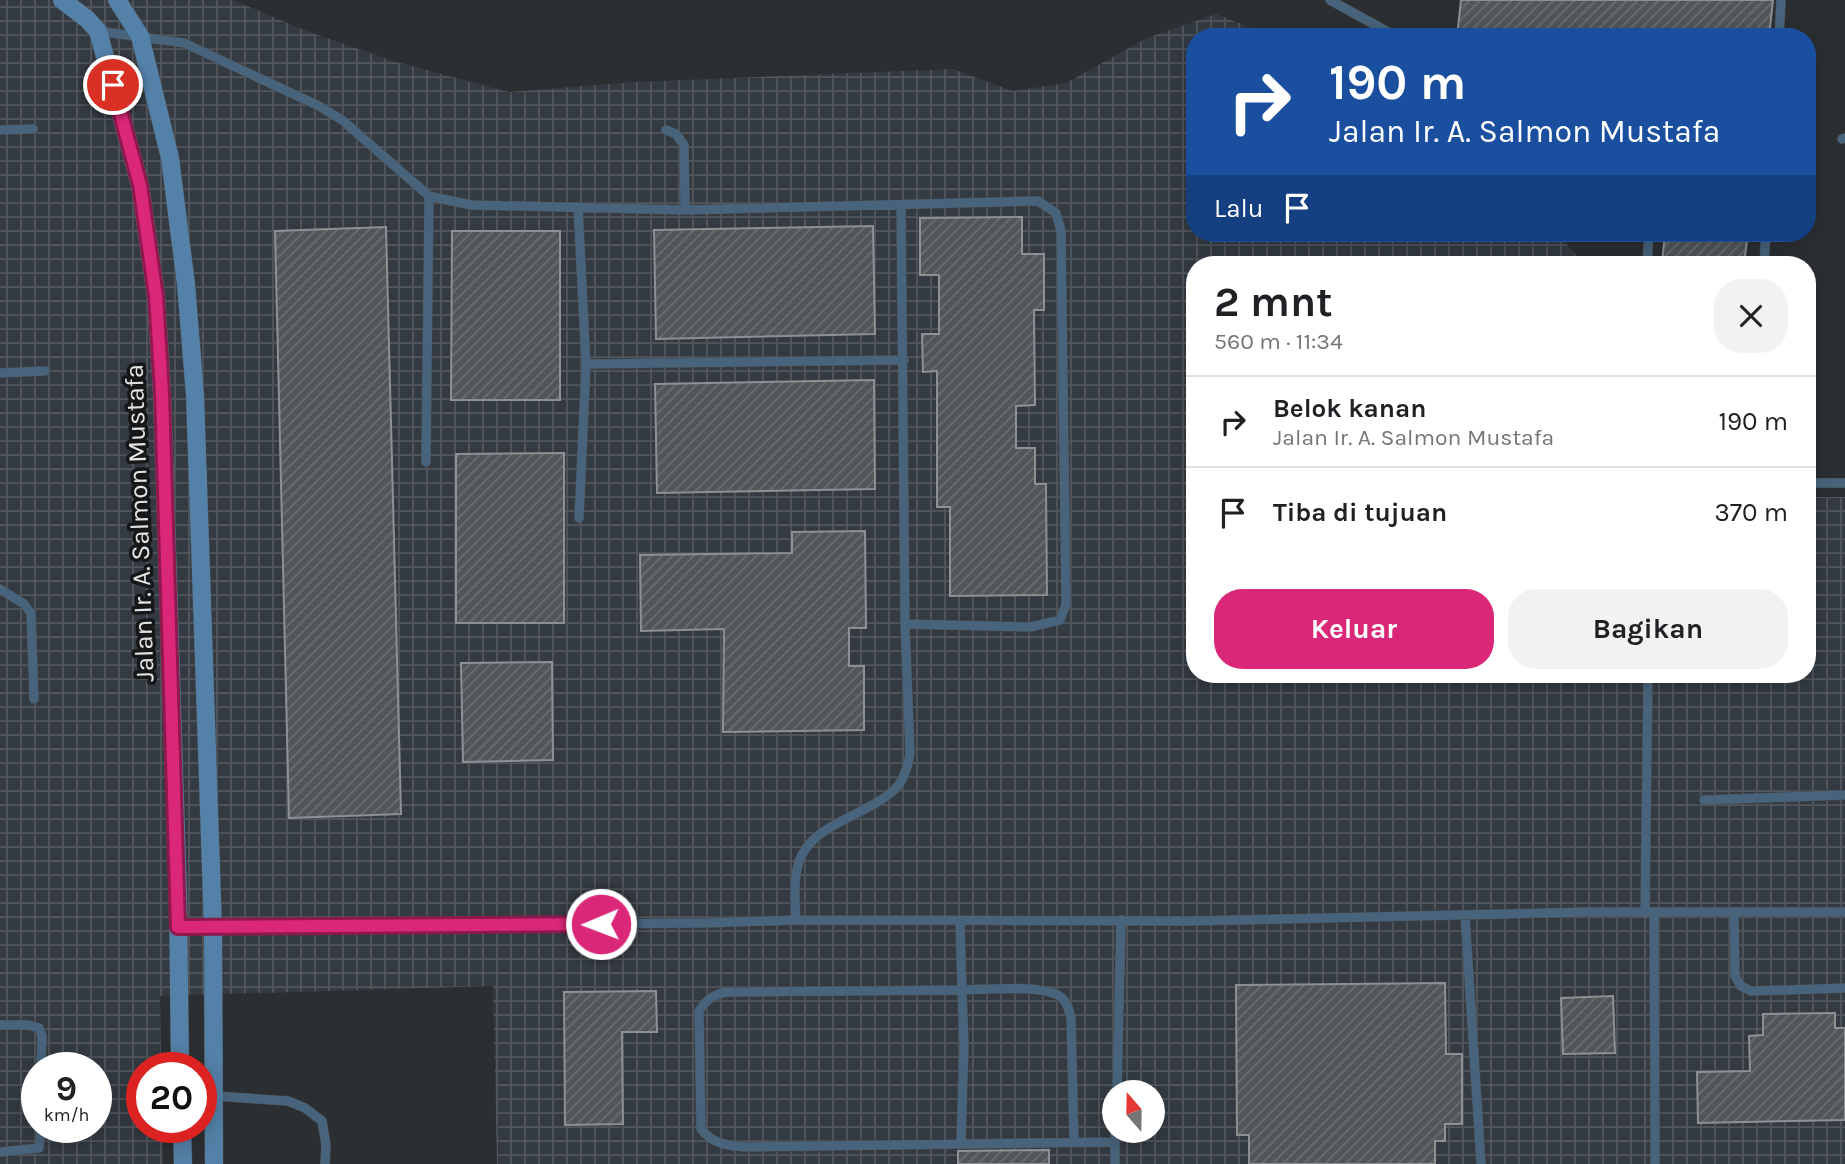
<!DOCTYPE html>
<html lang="id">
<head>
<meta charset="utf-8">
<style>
	:root { --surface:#fff; --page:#f2f2f2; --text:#202124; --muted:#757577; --line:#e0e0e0; --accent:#db2777 }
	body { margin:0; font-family:Karla,sans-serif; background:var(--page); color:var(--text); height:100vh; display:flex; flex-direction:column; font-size:26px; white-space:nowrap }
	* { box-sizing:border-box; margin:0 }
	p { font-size:23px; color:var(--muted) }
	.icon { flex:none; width:38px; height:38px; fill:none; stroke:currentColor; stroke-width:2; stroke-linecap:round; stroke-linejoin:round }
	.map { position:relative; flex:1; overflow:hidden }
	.drawer { position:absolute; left:1186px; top:256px; width:630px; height:427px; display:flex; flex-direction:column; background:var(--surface); border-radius:28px; box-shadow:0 4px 18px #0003 }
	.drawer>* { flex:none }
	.top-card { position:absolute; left:1186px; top:28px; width:630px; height:214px; border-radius:28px; box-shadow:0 4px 18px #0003; background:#1a4fa0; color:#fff; overflow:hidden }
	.needle { width:46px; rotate:340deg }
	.tools { position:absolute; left:1102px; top:1080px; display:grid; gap:14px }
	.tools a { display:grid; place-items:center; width:63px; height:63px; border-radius:50%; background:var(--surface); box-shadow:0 4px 18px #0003; font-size:35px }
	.speed { position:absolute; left:21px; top:1052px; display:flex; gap:14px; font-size:35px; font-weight:700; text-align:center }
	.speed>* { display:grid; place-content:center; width:91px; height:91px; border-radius:50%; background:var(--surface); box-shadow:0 4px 18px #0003; line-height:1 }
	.speed small { font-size:18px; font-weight:400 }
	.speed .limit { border:10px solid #d22; background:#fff; color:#111 }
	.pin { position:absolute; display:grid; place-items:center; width:60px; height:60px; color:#fff; margin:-30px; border:4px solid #fff; border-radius:50%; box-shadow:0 2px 7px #0007 }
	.me { position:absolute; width:77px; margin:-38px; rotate:269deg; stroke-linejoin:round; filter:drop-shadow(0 0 5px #0008) }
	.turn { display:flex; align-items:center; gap:24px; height:147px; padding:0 28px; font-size:32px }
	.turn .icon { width:91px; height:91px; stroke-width:2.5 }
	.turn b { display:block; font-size:49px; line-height:60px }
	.then { display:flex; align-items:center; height:66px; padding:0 28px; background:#0003; gap:14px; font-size:26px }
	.round { display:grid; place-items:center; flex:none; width:74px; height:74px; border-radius:28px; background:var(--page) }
	.head { display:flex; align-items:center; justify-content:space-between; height:119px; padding:0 28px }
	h1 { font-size:42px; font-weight:700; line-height:52px }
	.primary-button { display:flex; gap:14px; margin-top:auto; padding:14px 28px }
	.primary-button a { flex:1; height:80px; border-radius:28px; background:var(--accent); color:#fff; font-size:28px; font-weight:700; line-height:80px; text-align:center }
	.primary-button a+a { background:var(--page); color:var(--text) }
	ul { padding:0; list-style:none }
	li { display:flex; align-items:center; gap:21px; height:91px; padding:0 28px; border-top:2px solid var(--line) }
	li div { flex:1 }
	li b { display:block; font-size:26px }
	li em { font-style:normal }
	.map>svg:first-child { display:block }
	.industrial { fill:url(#industrial-grid); fill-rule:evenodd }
	.building { fill:url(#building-hatch); stroke:#8d9194; stroke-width:2 }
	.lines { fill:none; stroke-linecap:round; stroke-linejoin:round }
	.lane-casing { stroke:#494c4f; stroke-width:10 }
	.secondary-casing { stroke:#494c4f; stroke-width:19 }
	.lane { stroke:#48647c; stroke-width:9 }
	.secondary { stroke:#5481a7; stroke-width:18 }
	.route-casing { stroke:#8e194d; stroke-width:18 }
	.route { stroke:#db2777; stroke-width:12 }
	.labels { text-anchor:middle; stroke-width:7; stroke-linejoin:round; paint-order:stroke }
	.street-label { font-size:26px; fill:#e2e4e5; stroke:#161718 }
</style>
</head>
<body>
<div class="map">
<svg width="1845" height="1164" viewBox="0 0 1845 1164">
	<defs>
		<pattern id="industrial-grid" width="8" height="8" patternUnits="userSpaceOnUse" patternTransform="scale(1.75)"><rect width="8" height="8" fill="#333a41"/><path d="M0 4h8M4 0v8" fill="none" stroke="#50565c"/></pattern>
		<pattern id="building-hatch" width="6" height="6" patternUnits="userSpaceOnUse" patternTransform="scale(1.75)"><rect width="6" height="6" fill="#535659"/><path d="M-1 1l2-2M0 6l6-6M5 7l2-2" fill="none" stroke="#6b6e71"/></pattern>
	</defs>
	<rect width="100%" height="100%" fill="#2c2f32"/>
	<!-- industrial -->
	<path class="industrial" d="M0 0H233L304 30 396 62 509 92 635 82 953 69 1013 91 1066 83 1147 38 1216 14 1275 37H1195V233H1558L1583 264H1195V674H1808V497H1845V1164H497L493 986 160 996 161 1067 142 1068V1127H162L163 1164H0ZM37 1068H96V1127H37ZM1115 1092H1153V1130H1115Z"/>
	<!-- building -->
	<path class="building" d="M1461 0H1773L1769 37H1457Z
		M1022 217V254H1044V310H1034L1035 405 1016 406V448H1035V484H1046L1047 595 950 596V507H937V371L923 372 922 334H939V275H920V218Z
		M873 226 875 334 656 339 654 230Z
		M386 227 401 814 289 818 275 231Z
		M452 231H560V400H451Z
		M1665 233H1748L1744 264H1662Z
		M874 380 875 489 657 493 655 384Z
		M564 453V623H456V454Z
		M865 531 866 628H849V666H864V730L723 732 724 629 641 631 640 555 792 553V532Z
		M552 662 553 760 463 762 461 663Z
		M1445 983 1446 1054H1462V1124H1445V1141H1435V1164H1249V1135H1237L1236 985Z
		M656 991 657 1032H622L623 1124 565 1125 564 992Z
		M1613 996 1615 1053 1563 1054 1561 998Z
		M1835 1013V1028H1845V1120L1698 1123 1697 1072 1750 1071 1749 1036 1763 1035V1014Z
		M1049 1150V1164H958V1151Z"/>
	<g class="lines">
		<defs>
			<path id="lane" d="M1330 0 1397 37
				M98 31 184 43 319 106 342 120 429 196 471 205 685 210 1038 201 1056 213 1061 231 1066 604 1060 620 1030 627 905 624
				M1779 37 1781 0
				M0 130 33 129
				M666 130 676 134 684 145 685 210
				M1842 139 1845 138
				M578 207 586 364 579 518
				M1647 264 1649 233
				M1764 264 1766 233
				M586 364 904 360
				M0 373 45 371
				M426 462 429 196
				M1808 483H1845
				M0 589 24 604 31 613 34 699
				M1704 800 1845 795
				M1645 913 1648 674
				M1654 913 1655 1164
				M1734 913 1735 976 1741 986 1751 991 1845 988
				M1465 915 1481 1164
				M796 920C795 901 793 880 799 862 811 823 870 815 896 788 904 780 908 765 910 754L905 624 901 206
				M960 921 962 990 727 992C713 995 707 999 699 1011L701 1129C713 1144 726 1145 744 1147L1114 1142
				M178 927 707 923 796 920 1189 921 1590 912H1845
				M0 1025H28L39 1028 42 1036 41 1068
				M1117 1092 1121 920
				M214 1096 288 1101 305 1108 322 1121 326 1145 325 1164
				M961 1143 964 1045 962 990C985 990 1045 983 1062 998 1068 1003 1069 1011 1071 1018L1074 1141
				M0 1152 39 1148 41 1127
				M1115 1164V1130"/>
			<path id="secondary" d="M62 0 87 19 98 31 140 185 156 296 162 393 178 899 180 1068
				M117 0 140 36 170 158 186 284 195 395 213 928 214 1164
				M182 1127 183 1164"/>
		</defs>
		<!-- lane casing -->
		<use href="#lane" class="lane-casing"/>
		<!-- secondary casing -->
		<use href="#secondary" class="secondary-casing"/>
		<!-- lane -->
		<use href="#lane" class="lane"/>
		<!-- secondary -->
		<use href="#secondary" class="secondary"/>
	</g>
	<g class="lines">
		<defs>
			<path id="route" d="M113 85 140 185 156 296 162 393 178 927 601 924"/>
		</defs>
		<!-- route casing -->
		<use href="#route" class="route-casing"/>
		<!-- route -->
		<use href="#route" class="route"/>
	</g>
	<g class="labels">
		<!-- street labels -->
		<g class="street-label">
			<text transform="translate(139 523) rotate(-92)" y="9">Jalan Ir. A. Salmon Mustafa</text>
		</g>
	</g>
</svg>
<div class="tools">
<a><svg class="needle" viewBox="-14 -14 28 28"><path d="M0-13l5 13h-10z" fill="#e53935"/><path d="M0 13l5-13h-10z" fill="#757577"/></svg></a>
</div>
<div class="speed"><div>9<small>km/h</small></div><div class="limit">20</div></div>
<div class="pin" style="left:113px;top:85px;background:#d93025"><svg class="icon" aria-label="arrive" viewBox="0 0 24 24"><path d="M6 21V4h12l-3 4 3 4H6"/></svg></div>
<svg class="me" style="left:601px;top:924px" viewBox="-20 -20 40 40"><circle r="17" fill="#db2777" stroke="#fff" stroke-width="3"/><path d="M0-11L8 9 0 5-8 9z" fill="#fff"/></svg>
<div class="top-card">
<div class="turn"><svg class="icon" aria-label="right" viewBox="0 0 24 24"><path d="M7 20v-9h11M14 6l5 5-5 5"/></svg><div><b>190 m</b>Jalan Ir. A. Salmon Mustafa</div></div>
<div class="then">Lalu<svg class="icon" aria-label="arrive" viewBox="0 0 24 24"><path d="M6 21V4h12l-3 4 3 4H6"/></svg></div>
</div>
<section class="drawer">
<div class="head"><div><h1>2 mnt</h1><p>560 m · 11:34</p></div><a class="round"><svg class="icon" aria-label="close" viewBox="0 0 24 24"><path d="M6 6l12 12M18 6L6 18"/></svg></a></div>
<ul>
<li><svg class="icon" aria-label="right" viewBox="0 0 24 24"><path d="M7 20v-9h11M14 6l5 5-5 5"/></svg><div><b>Belok kanan</b><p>Jalan Ir. A. Salmon Mustafa</p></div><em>190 m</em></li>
<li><svg class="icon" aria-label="arrive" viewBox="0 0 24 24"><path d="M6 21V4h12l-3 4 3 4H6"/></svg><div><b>Tiba di tujuan</b></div><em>370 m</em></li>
</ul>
<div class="primary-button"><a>Keluar</a><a>Bagikan</a></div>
</section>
</div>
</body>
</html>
